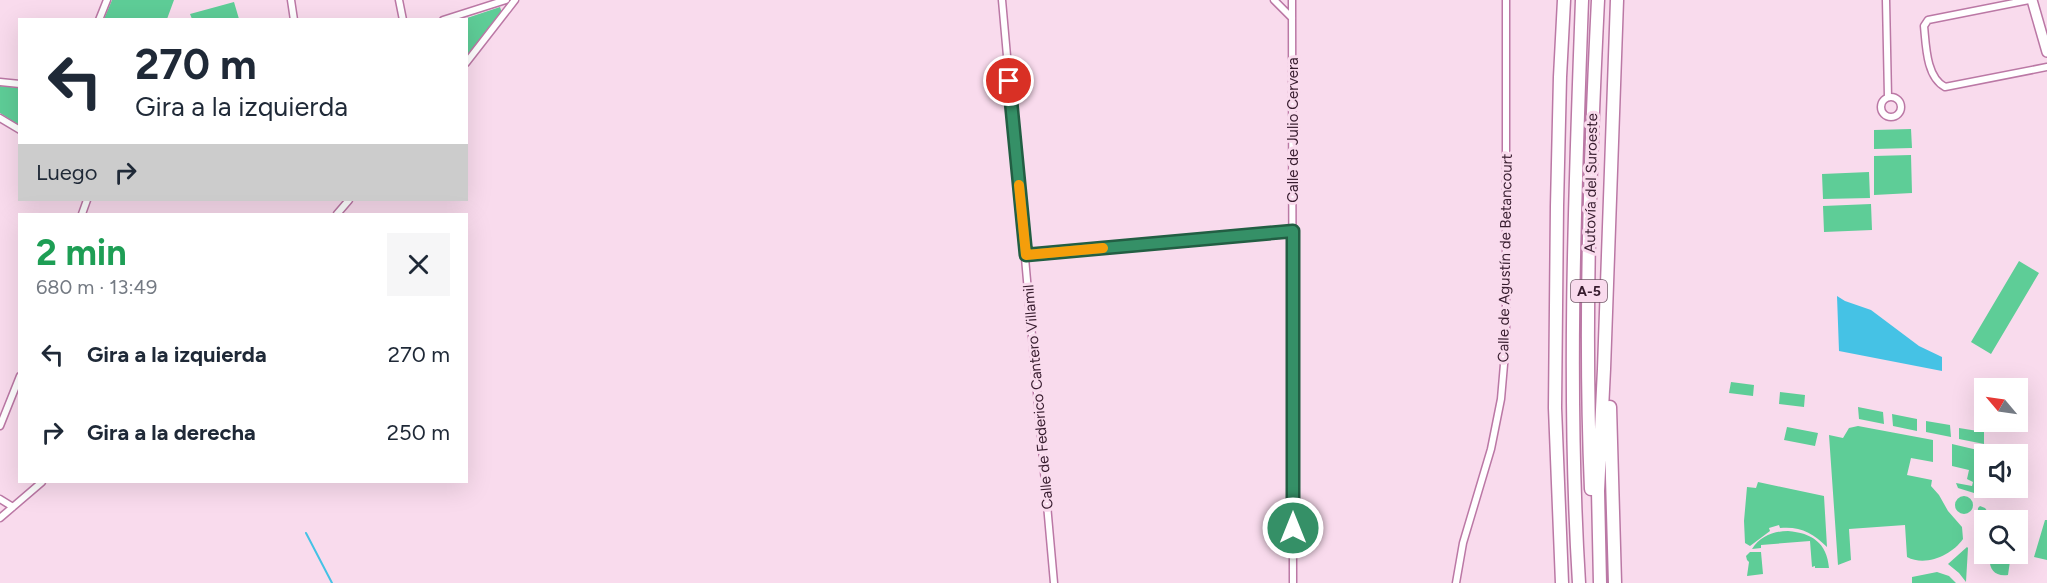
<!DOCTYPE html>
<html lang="es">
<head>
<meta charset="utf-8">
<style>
	:root { --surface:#fff; --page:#f6f6f7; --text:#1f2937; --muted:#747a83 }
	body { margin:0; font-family:Figtree,sans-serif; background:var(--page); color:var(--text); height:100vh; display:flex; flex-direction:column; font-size:22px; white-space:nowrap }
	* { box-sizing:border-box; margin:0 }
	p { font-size:20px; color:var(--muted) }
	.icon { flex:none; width:33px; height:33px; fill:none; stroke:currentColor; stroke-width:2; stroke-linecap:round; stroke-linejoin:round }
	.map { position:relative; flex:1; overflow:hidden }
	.drawer { position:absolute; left:18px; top:213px; width:450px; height:270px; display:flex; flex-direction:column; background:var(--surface); border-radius:0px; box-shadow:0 6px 24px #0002 }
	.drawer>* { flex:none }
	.guide { position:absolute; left:18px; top:18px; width:450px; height:183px; border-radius:0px; box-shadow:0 6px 24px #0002; background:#fff; color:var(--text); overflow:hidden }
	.needle { width:39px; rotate:299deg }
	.buttons { position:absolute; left:1974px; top:378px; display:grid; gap:12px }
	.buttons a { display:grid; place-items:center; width:54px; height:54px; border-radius:0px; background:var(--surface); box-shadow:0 6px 24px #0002; font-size:30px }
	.pin { position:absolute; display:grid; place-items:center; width:51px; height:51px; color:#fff; margin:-26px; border:3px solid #fff; border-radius:50%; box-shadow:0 2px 6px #0007 }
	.me { position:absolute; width:66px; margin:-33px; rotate:0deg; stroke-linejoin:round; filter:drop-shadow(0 0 4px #0008) }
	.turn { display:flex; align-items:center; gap:21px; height:126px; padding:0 18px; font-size:27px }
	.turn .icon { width:78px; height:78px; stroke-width:2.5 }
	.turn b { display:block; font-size:42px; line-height:51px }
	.then { display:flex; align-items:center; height:57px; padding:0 18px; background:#0003; gap:12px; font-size:22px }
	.round { display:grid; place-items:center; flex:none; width:63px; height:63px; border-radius:0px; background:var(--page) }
	.summary { display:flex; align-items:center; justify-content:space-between; height:102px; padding:0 18px }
	h1 { font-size:36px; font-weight:700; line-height:45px; color:#1e9e55 }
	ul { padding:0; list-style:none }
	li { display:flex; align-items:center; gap:18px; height:78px; padding:0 18px }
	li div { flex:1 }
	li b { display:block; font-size:22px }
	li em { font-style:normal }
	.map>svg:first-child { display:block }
	.green { fill:#5ecd97 }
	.water { fill:#45c2e5 }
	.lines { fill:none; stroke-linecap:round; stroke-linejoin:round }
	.stream { stroke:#45c2e5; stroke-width:2 }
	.street-casing { stroke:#bb78a5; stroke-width:9 }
	.secondary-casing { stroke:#bb78a5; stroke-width:12 }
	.highway-casing { stroke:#bb78a5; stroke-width:15 }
	.street { stroke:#fff; stroke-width:6 }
	.secondary { stroke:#fff; stroke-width:9 }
	.highway { stroke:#fff; stroke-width:12 }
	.route-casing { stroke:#225e43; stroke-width:15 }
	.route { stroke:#359067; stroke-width:10 }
	.slow { stroke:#f59e0b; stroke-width:10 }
	.labels { text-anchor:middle; stroke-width:6; stroke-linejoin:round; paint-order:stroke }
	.shield { fill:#f9dbed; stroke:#715567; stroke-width:1.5 }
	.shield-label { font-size:14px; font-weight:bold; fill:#371c2e }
	.street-label { font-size:15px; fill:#371c2e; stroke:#f9dbed }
</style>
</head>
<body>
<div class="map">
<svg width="2047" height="583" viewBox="0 0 2047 583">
	<rect width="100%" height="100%" fill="#f9dbed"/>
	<!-- green -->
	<path class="green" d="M112 0H174L167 19H104Z
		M234 2 239 19H192L190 14Z
		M500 7 502 13 467 56 466 20H461Z
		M0 86 19 88V125L0 113Z
		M1911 129 1912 148 1874 149V130Z
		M1911 155 1912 193 1874 195V156Z
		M1869 172 1870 198 1823 199 1822 174Z
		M1871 204 1872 230 1824 232 1823 206Z
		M2019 261 2039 273 1991 354 1971 342Z
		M1731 382 1754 385 1753 396 1729 393Z
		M1780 392 1805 395 1804 407 1779 404Z
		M1858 407 1883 412 1884 424 1859 419Z
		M1892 414 1917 419V431L1893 426Z
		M1926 421 1950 425 1951 437 1926 432Z
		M1858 426 1933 440V462L1911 458 1907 475 1932 480 1931 486 1939 495 1948 511 1962 527 1963 539C1952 555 1926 567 1907 557L1905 525 1849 529 1851 560 1838 565 1829 435 1843 438 1849 428Z
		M1787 427 1818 433 1815 446 1784 440Z
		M1959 428 1984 432V444L1959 439Z
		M1952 444 1986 452 1987 454H1984V488H1994L1986 497 1979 498 1974 493 1958 488 1956 483 1972 486 1973 482 1967 479 1969 470 1952 466Z
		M1758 482 1824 496 1827 547C1813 533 1800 526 1780 528L1779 525 1769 528 1770 531 1750 546 1745 543 1744 521 1747 487 1756 488Z
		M1955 505a9 9 0 1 1 18 0a9 9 0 1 1-18 0Z
		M1980 506 1985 508 1994 520H1984V542L1975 557 1978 508Z
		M2045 520H2047V560L2034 557Z
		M1788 531C1812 533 1827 543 1829 568H1815V566L1812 567 1810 541 1761 545V548L1752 549C1760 536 1774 531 1788 531Z
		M1967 547 1968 548 1966 582 1959 573 1948 564Z
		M1750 552H1761L1763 574 1747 576 1749 562 1747 560 1746 556Z
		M1990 554H2011L2008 575C1993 577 1988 567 1990 554Z
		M1937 572 1949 576 1956 583H1912V577Z"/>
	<!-- water -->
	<path class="water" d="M1837 296 1845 301 1871 310 1919 346 1942 357V371L1839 351Z"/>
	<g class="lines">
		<!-- stream -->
		<path class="stream" d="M306 533 332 583"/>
		<defs>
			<path id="street" d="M291 0 294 20
				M399 0 403 20
				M1002 0 1054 583
				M1274 0 1292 18
				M1292 0 1293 583
				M1886 0 1888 97
				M2029 0 1928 20 1924 26C1926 45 1926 77 1945 87L2047 67
				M99 20 107 0
				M443 20 506 0
				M466 63 515 0
				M0 82 20 84
				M1881 107a10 10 0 1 1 20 0a10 10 0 1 1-20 0Z
				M0 118 20 130
				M82 214 87 200
				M337 214 349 200
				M1026 255 1293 231
				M0 426 20 376
				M0 499 13 507
				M0 518 42 482
				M1456 583 1463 543 1491 449 1501 399 1506 341V0"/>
			<path id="secondary" d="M2032 0 2047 52"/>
			<path id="highway" d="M1610 407 1615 583
				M1591 489C1584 326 1590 163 1598 0
				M1562 583 1555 408 1557 206 1560 77 1564 0
				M1579 583C1567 389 1575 194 1582 0
				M1600 583 1598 491 1604 369 1617 0"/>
		</defs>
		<!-- street casing -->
		<use href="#street" class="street-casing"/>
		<!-- secondary casing -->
		<use href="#secondary" class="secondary-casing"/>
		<!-- highway casing -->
		<use href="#highway" class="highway-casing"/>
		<!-- street -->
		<use href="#street" class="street"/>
		<!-- secondary -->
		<use href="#secondary" class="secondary"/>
		<!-- highway -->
		<use href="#highway" class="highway"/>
	</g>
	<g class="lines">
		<defs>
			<path id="route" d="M1009 81 1026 255 1293 231V528"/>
		</defs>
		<!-- route casing -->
		<use href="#route" class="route-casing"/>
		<!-- route -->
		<use href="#route" class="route"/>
		<!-- slow -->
		<path class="slow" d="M1019 185 1026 255 1103 248"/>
	</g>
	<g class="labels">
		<!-- shield labels -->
		<rect class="shield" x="1571" y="280" width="36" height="22" rx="4.5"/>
		<g class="shield-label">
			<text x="1589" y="296">A-5</text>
		</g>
		<!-- street labels -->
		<g class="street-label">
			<text transform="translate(1293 130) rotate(-90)" y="5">Calle de Julio Cervera</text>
			<text transform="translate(1591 183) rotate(-89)" y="5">Autovía del Suroeste</text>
			<text transform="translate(1505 258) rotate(-89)" y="5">Calle de Agustín de Betancourt</text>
			<text transform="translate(1038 397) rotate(-95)" y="5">Calle de Federico Cantero Villamil</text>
		</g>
	</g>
</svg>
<div class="buttons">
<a><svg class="needle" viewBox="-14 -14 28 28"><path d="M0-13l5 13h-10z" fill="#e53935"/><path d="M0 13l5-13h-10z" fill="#747a83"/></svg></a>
<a><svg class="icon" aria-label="sound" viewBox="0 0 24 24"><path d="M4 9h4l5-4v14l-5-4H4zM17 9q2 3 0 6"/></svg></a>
<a><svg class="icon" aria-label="search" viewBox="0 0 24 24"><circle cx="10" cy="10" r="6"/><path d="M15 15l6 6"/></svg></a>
</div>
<div class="pin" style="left:1009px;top:81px;background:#d93025"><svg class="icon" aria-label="arrive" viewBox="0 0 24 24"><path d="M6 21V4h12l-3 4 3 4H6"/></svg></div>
<svg class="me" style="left:1293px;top:528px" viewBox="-20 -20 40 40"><circle r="17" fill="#359067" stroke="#fff" stroke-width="3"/><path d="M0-11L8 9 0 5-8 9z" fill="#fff"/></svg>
<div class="guide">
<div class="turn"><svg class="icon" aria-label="left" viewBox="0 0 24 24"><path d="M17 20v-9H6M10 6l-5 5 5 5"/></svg><div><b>270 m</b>Gira a la izquierda</div></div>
<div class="then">Luego<svg class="icon" aria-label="right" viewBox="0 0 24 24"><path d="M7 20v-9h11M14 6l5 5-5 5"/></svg></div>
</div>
<section class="drawer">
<div class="summary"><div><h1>2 min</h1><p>680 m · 13:49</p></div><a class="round"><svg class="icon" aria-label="close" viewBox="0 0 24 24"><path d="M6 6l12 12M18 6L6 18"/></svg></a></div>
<ul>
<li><svg class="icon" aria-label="left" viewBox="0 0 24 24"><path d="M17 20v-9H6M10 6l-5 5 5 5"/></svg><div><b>Gira a la izquierda</b></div><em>270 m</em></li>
<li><svg class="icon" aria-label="right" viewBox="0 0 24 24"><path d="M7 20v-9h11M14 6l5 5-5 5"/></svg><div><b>Gira a la derecha</b></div><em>250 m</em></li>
</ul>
</section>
</div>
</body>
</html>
